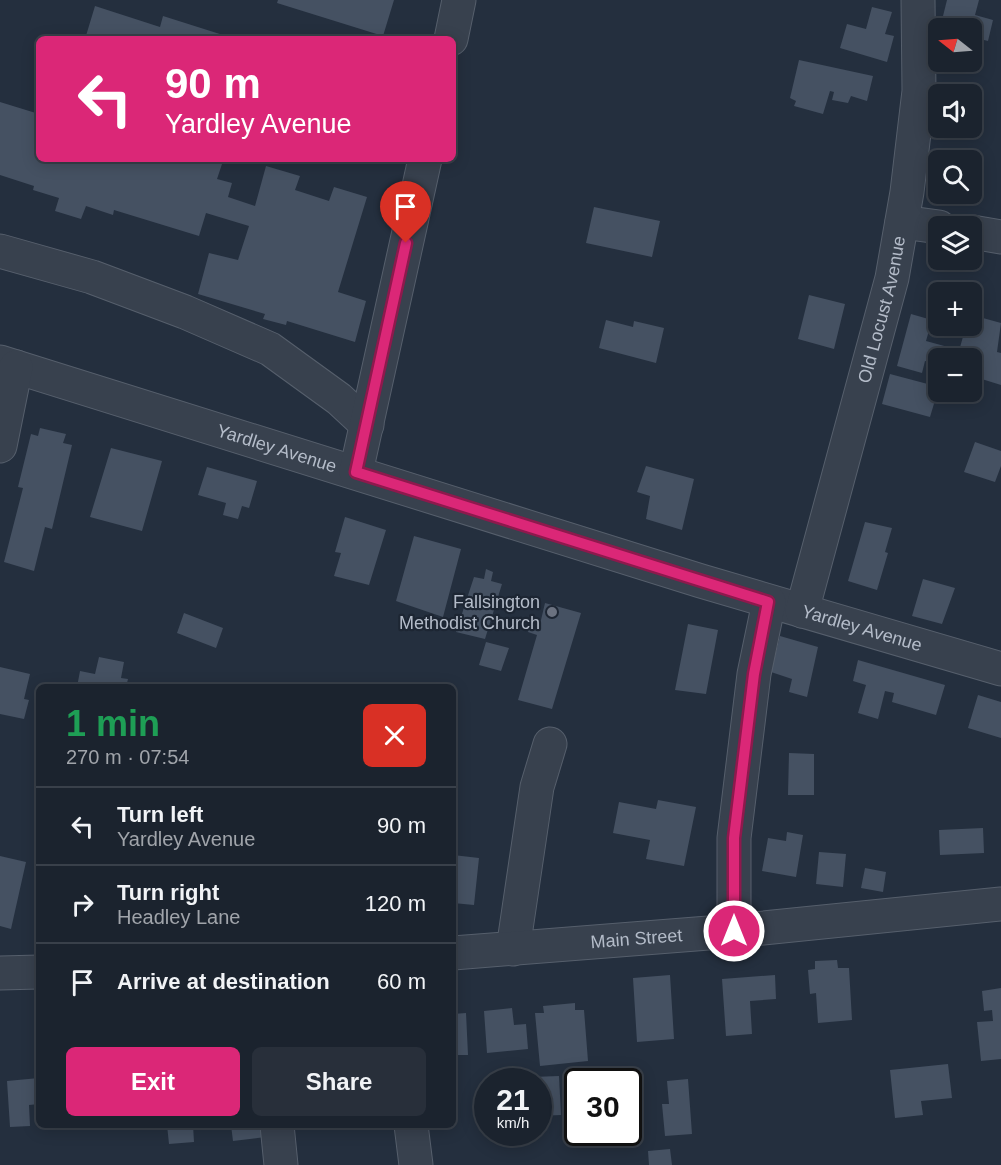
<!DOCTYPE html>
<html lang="en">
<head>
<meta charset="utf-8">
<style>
	:root { --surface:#1b232e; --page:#282f3a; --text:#f1f3f6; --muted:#a0a4aa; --line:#39404a; --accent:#db2777 }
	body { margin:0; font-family:Arial,sans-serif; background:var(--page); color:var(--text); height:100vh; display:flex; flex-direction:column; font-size:22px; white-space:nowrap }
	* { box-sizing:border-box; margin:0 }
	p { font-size:20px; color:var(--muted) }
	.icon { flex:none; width:33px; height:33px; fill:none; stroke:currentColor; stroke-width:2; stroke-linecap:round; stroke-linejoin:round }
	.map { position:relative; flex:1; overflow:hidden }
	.drawer { position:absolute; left:36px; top:684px; width:420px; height:444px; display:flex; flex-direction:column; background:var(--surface); border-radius:9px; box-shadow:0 3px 15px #0003,0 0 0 2px var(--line) }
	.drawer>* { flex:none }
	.top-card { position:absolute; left:36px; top:36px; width:420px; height:126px; border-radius:9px; box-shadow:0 3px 15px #0003,0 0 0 2px var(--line); background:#db2777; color:#fff; overflow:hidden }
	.needle { width:39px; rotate:287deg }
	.tools { position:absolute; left:928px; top:18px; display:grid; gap:12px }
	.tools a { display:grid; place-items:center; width:54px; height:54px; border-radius:9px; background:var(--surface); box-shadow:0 3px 15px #0003,0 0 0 2px var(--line); font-size:30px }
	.speed { position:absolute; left:474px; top:1068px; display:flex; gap:12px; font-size:30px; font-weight:700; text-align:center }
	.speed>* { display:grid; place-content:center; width:78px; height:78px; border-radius:50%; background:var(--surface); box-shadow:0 3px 15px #0003,0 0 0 2px var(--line); line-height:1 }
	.speed small { font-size:15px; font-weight:400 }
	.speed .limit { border:3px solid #111; border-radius:9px; background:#fff; color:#111 }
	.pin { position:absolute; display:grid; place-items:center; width:51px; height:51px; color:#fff; margin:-62px -26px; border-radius:50% 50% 50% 0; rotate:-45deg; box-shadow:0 0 6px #0007 }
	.pin .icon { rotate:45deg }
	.me { position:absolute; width:66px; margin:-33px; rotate:0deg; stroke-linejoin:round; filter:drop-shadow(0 0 4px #0008) }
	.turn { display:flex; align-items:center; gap:21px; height:126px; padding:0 30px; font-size:27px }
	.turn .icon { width:78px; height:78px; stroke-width:2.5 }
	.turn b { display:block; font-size:42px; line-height:51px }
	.round { display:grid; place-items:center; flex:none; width:63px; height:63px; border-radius:9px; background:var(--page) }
	.summary { display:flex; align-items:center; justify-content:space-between; height:102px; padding:0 30px }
	h1 { font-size:36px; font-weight:800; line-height:45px; color:#1e9e55 }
	.cta { display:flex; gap:12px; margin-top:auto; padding:12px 30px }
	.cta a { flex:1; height:69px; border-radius:9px; background:var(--accent); color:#fff; font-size:24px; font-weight:800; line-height:69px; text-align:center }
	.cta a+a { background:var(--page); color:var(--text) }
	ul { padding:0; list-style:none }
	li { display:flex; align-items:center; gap:18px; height:78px; padding:0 30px; border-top:2px solid var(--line) }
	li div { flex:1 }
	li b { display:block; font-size:22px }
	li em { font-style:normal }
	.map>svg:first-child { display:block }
	.building { fill:#455162 }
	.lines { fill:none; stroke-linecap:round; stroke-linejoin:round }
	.minor-casing { stroke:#565f6c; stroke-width:35 }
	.minor { stroke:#38414e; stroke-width:33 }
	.route-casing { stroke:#8e194d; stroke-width:15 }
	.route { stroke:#db2777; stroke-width:10 }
	.worship-dot { fill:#6b7280; stroke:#1d2633; stroke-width:2 }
	.labels { text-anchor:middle; stroke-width:4.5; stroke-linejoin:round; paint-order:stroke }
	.street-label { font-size:18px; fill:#b4bcc9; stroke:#1d2633 }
	.poi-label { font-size:18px; fill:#b4bcc9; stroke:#1d2633; text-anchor:end }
</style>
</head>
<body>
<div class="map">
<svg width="1001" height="1165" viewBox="0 0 1001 1165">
	<rect width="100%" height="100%" fill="#242f3e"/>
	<!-- building -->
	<path class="building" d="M278 0H394L383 36 277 3Z
		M947 0H979L975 15 993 20 988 41 972 37V28H940Z
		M95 6 160 27 163 16 223 35 222 39H85Z
		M872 7 892 12 885 34 894 36 887 62 840 48 847 24 866 29Z
		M799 60 873 76 867 101 851 96 848 103 832 100 834 92 830 91 823 114 794 106 796 101 790 98Z
		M0 102 39 114V159H206L222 164 217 179 232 183 228 197 255 206 266 166 300 176 295 190 329 201 334 187 367 197 338 292 366 301 355 342 287 321 286 325 263 319 265 314 198 294 209 253 238 260 249 226 206 213 199 236 114 210 113 215 86 206 81 219 55 211 59 198 33 190 34 186 0 175Z
		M594 207 660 221 652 257 586 243Z
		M809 295 845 304 834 349 798 339Z
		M911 314 932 320 926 341 948 347 945 358H939V365L925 361 922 373 897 366Z
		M972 315 1001 323 997 352 1001 353V385L972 376V358H957L966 326H972Z
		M606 320 633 327 634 321 664 328 656 363 599 348Z
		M890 374 939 387 930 417 882 404Z
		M40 428 66 434 63 443 72 445 52 529 45 527 34 571 4 562 23 488 18 487 31 434 38 436Z
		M975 442 1001 451V466L995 482 964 472Z
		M111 448 162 461 142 531 90 517Z
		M646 466 694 479 682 530 646 519 650 496 637 492Z
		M207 467 257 481 249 508 242 506 238 519 223 515 226 503 198 495Z
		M345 517 386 530 369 585 334 576 341 553 335 552Z
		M865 522 892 528 885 552 888 553 877 590 848 581Z
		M414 536 461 549 443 617 396 601Z
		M486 569 493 572 491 581 502 584 485 639 456 632 474 577 484 579Z
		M923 579 955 588 942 624 912 616Z
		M545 603 581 613 552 709 518 700 537 635 528 632 532 618 541 620Z
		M184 613 223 628 216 648 177 633Z
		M688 624 718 630 706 694 675 690Z
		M780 636 818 647 807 697 789 692 792 679 771 672Z
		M486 642 509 648 501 671 479 665Z
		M99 657 124 662 121 678 128 679 126 687H77L80 671 95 674Z
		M858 660 945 685 936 715 892 702 894 693 885 691 878 719 858 713 866 685 853 681Z
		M0 667 30 674 24 699 29 700 24 719 0 714Z
		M978 695 1001 702V738L968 728Z
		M789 753 814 754V795H788Z
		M658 800 696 807 684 866 646 859 650 840 613 833 619 802 656 809Z
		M983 828 984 853 940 855 939 830Z
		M787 832 803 835 796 877 762 871 768 838 786 841Z
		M819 852 846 854 843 887 816 884Z
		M453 855 479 858 474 905 453 903Z
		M0 856 26 862 11 929 0 926Z
		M865 868 886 872 883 892 861 888Z
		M837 960 838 968H849L852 1020 818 1023 816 993 810 994 808 970 815 969V961Z
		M670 975 674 1039 637 1042 633 978Z
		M775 975 776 999 750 1001 752 1034 726 1036 722 979Z
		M1001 988V1059L981 1061 977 1022 993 1021 992 1010 984 1011 982 991Z
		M575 1003V1010H584L588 1061 540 1066 535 1013H544L543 1006Z
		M512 1008 514 1025 526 1024 528 1049 487 1053 484 1011Z
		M466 1013 468 1055H453V1014Z
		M948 1064 952 1098 921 1101 923 1115 895 1118 890 1070Z
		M559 1076 561 1115 538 1116V1082H532V1077Z
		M39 1078V1104L29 1105 30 1126 10 1127 7 1081Z
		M688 1079 692 1134 665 1136 662 1104H669L667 1081Z
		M167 1125H193L194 1142 169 1144Z
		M231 1125H264L265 1137 233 1141Z
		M670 1149 672 1165H649L648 1151Z"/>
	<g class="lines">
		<defs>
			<g id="minor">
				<path d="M451 39 459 0"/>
				<path d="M902 222 939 227"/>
				<path d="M972 232 1001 237"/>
				<path d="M0 251 92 277 185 312 270 349 339 399 367 425"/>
				<path id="s1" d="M0 362 701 581 1001 669"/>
				<path d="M0 446 16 367"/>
				<path d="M356 472 425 159"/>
				<path id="s2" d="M802 611 892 278 907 192 919 91 918 0"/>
				<path d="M734 931V838L754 674 769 602"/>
				<path d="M513 949 537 787 550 744"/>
				<path id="s3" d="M453 953 734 931 1001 904"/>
				<path d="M0 973 39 972"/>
				<path d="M277 1125 281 1165"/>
				<path d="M411 1125 416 1165"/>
			</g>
		</defs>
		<!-- minor casing -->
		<use href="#minor" class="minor-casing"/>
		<!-- minor -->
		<use href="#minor" class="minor"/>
	</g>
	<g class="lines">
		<defs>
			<path id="route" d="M406 243 356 472 768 602 754 674 734 838V931"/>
		</defs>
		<!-- route casing -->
		<use href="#route" class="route-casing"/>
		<!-- route -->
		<use href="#route" class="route"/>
	</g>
	<!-- markers -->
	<circle class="worship-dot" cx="552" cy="612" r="6"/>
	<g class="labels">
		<!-- street labels -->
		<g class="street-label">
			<text dy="6" stroke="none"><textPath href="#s2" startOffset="312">Old Locust Avenue</textPath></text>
			<text dy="6" stroke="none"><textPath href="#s1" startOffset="290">Yardley Avenue</textPath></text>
			<text dy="6" stroke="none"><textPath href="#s1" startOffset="902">Yardley Avenue</textPath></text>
			<text dy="6" stroke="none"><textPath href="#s3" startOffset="184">Main Street</textPath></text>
		</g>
		<!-- poi labels -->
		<g class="poi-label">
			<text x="540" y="608">Fallsington<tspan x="540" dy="21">Methodist Church</tspan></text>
		</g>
	</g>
</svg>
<div class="tools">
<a><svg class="needle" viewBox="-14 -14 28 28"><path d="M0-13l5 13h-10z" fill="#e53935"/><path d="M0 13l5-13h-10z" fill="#a0a4aa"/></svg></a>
<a><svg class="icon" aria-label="sound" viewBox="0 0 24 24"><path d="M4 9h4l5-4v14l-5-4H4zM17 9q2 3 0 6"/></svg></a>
<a><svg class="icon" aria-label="search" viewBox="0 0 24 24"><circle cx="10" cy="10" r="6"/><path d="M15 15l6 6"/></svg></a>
<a><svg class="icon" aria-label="layers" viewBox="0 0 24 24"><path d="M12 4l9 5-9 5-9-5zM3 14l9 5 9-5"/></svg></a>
<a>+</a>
<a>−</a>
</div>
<div class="speed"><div>21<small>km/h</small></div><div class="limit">30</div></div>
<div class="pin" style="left:406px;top:243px;background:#d93025"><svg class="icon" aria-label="arrive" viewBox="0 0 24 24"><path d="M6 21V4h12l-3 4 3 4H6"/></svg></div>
<svg class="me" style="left:734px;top:931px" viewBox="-20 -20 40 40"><circle r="17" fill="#db2777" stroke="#fff" stroke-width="3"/><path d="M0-11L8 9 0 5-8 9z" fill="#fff"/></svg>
<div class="top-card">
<div class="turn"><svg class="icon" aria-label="left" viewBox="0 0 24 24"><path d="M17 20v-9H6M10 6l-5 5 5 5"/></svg><div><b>90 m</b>Yardley Avenue</div></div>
</div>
<section class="drawer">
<div class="summary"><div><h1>1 min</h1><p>270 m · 07:54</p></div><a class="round" style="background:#d93025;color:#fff"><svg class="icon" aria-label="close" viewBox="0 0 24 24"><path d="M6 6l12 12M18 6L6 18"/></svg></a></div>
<ul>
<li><svg class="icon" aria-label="left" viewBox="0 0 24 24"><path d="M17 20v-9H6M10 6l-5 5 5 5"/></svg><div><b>Turn left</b><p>Yardley Avenue</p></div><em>90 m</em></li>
<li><svg class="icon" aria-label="right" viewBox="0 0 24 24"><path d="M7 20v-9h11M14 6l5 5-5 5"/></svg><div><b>Turn right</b><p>Headley Lane</p></div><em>120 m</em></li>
<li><svg class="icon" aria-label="arrive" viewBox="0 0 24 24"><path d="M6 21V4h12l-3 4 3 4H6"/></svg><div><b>Arrive at destination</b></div><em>60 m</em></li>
</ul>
<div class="cta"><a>Exit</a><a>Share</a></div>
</section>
</div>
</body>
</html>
